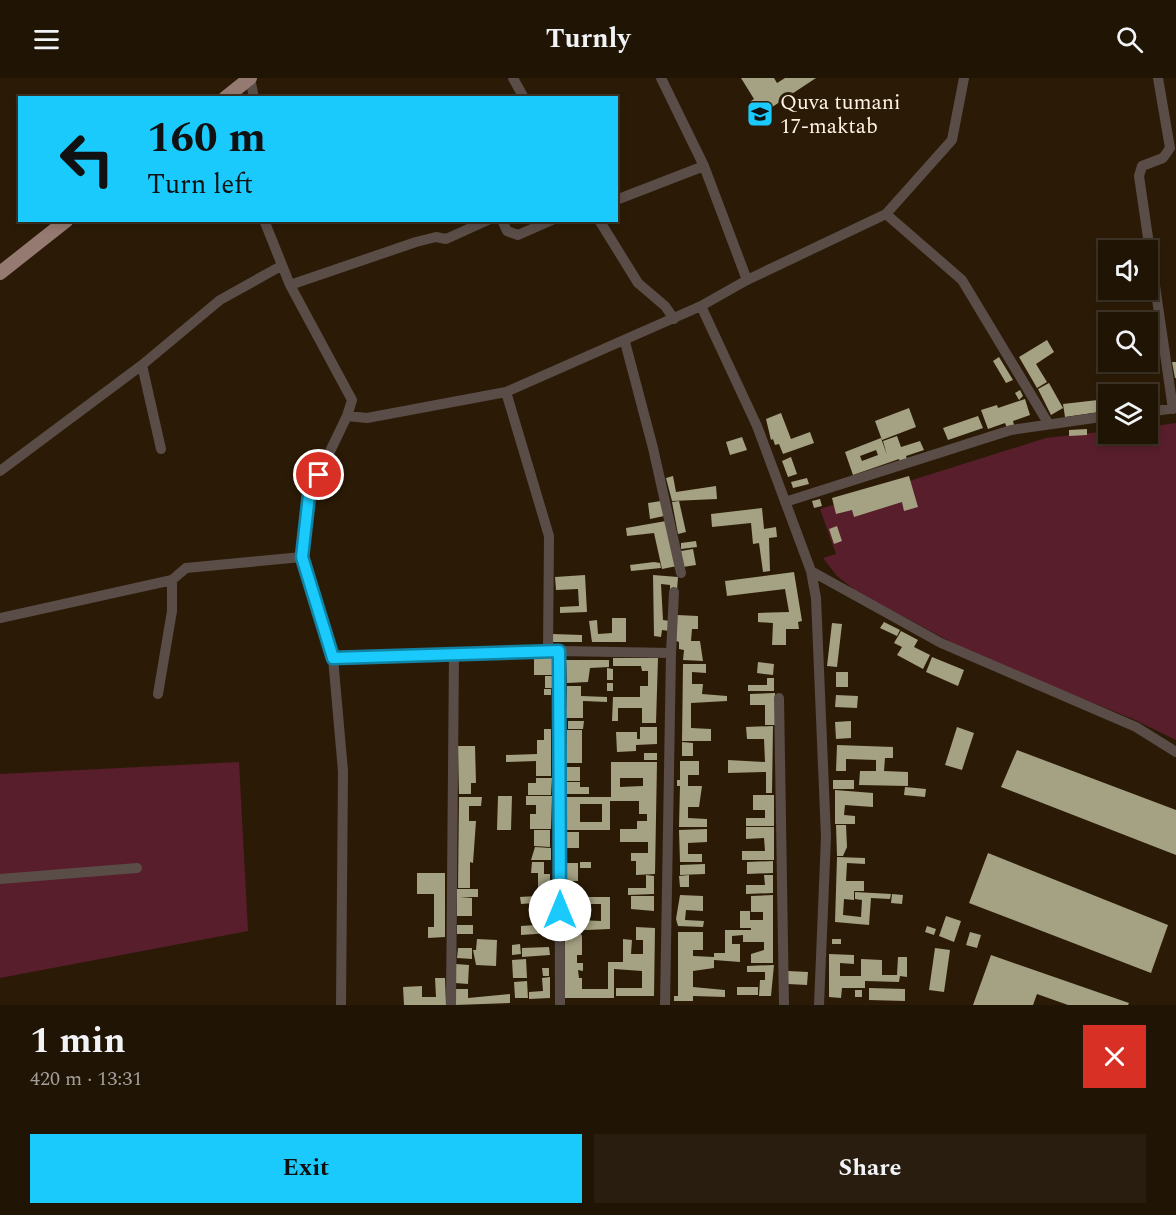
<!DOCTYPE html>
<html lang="en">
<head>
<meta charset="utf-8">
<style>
	:root { --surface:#201404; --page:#281d0e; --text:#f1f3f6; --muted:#a29e9a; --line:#3d3326; --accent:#1acafc }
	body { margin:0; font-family:Spectral,serif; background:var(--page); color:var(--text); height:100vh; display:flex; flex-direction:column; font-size:22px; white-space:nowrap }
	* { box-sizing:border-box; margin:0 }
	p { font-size:20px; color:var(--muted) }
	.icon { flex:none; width:33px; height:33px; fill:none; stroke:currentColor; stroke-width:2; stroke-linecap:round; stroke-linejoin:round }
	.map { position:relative; height:927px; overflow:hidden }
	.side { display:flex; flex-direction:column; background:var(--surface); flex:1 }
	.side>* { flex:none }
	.top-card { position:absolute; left:18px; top:18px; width:600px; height:126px; border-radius:0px; box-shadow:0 3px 9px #0003,0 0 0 2px var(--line); background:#1acafc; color:#111; overflow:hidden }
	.controls { position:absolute; left:1098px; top:162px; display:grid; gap:12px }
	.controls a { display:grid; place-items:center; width:60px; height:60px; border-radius:0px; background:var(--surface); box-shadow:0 3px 9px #0003,0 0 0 2px var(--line); font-size:30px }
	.pin { position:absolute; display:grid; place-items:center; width:51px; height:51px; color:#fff; margin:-26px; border:3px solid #fff; border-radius:50%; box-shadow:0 2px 6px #0007 }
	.me { position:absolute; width:66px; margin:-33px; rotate:0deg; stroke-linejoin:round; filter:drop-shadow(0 0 4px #0008) }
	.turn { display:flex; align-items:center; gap:21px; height:126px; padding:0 30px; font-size:27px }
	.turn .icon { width:78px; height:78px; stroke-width:2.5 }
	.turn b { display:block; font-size:42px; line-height:51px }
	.round { display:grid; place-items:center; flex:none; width:63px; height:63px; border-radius:0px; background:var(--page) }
	.overview { display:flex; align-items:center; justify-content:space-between; height:102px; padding:0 30px }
	h1 { font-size:36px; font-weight:700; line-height:45px }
	.primary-button { display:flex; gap:12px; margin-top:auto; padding:12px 30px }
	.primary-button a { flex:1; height:69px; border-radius:0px; background:var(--accent); color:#111; font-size:24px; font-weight:700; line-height:69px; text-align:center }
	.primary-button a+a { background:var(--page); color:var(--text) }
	header { display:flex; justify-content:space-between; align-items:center; height:78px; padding:0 30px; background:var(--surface); font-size:27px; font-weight:700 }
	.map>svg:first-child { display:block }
	.green { fill:#581e2b }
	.building { fill:#a5a183; fill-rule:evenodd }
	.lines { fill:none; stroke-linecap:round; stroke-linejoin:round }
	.minor { stroke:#5a4d48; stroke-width:10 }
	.major { stroke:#957a71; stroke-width:14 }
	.route-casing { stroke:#1183a4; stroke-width:15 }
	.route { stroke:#1acafc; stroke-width:10 }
	.labels { text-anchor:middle; stroke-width:6; stroke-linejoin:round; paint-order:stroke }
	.poi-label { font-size:21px; fill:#fef3e6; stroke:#2b1b06; text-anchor:start }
</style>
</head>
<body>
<header><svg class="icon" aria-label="menu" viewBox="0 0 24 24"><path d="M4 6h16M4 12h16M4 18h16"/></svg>Turnly<svg class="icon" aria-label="search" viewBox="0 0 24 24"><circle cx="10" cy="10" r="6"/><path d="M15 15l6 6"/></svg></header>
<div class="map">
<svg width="1176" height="927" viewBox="0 0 1176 927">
	<rect width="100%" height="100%" fill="#2b1b06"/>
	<!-- green -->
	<path class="green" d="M1176 345V662L1133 641 979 579 856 513 837 498 823 480 836 476 820 431 1046 360 1108 353V356H1148V349Z
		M239 684 248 853 0 900V696Z"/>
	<!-- building -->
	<path class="building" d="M741 0H774L777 5 785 0H816L760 37 751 23 754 21Z
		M1047 262 1054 274 1036 286 1047 304 1037 310 1019 279Z
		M1156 272 1157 288 1131 291 1130 284H1148V273Z
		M999 279 1013 302 1006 305 993 283Z
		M1172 284H1176V300H1175Z
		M1049 305 1063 330 1051 337 1038 311Z
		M1152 311 1153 325 1148 326V316H1134V314Z
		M1020 312 1023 318 1019 322 1015 315Z
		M1025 321 1030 337 1013 343 1014 347 1007 350 1005 345 988 351 981 332 997 327 998 330Z
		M1098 322V325L1108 323V330L1099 334 1065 339 1063 326Z
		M909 330 916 349 882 362 875 343Z
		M781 335 791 361 810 354 814 365 783 376 779 366 775 367 773 361 771 362 766 341Z
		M978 338 983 350 948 362 943 350Z
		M1087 351V357L1069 358V352Z
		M897 358 901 369 920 363 924 372 906 378 907 381 900 384 899 381 853 397 845 374 881 360 887 377 883 363ZM876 372 878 377 862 383 860 378Z
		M742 359 747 372 730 377 726 364Z
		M791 379 797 396 788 399 782 383Z
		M673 398 676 414 716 408 717 421 672 423 666 400Z
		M909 398 918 429 904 433 902 424 854 439 852 432 836 436 832 420Z
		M807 400 809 406 793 410 791 404Z
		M820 421 822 428 814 430 812 423Z
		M661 423 664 438 650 441 648 425Z
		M679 423 686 454 678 456 672 424Z
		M762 430 764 451 776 449 777 459 769 460 770 493 763 494 759 465 753 466 751 445 712 449 711 436Z
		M666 443 677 488 662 491 654 455 627 458 626 450Z
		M837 448 842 463 834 466 829 451Z
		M696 463 697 469 681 471V465Z
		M693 471 696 487 683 489 681 473Z
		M654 484 660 485 661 490 631 493 630 487Z
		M794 494 802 543 798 544 799 551H786V567H772L773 545 758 544V535L789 534 785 511 727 518 725 503Z
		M585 497 587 534 560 535V529L579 528 578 511 556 512 555 499Z
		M653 497 678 499 677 512H670V507L661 506 663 542 670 543 669 553 662 552 661 559 654 558Z
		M677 537 698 538V551H692L691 563H700L703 583 683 582 684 572 679 571V564L676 563Z
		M612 540H626V564H592L589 543 597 542 598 556 612 555Z
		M884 544 900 552 897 558 880 550Z
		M832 545 842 546 837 589 827 588Z
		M901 553 918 562 914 569 930 577 923 591 897 577 902 569 894 565Z
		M553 556 582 557V564H553Z
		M932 579 964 592 958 608 926 594Z
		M534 580H552V597H534Z
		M613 580H658L656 645H642V630H618V643H612L613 619H640V608H648V593H642L641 588H613Z
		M566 582H609V589L590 590 588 604 567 605Z
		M758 584 774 586 773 597 757 595Z
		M683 586H706V595L692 594V606H703L702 616 727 618V623L691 625V650L711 651V663H682Z
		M607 590 613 591V602H607Z
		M836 594H848V609H836Z
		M545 598H552V610H545Z
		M767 600H774V613H748V607H767Z
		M607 605H613V613H607Z
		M567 608H581V618L607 619V624L583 623V640H566Z
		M544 611H551V617H544Z
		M775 615V647H765V627H750V616Z
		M836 617 858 618 857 630 835 629Z
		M568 643H584L583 651H568Z
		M851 643V660L836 661 835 644Z
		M773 648 772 715H766V694L728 695V682L765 684 764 661H747L746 649Z
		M640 649H657V666L636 667V673L617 674 616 654H637V661H640Z
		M957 649 974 655 962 692 945 687Z
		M544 651H551V698H536V683L506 684V677L537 676V662H544Z
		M567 652H582V685H566Z
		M682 664 693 665V678H682Z
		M837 667 893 669V680H885L884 693 908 694V708L859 707 860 693H876V682L846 681V693H836Z
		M458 668H475L476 705H471V716H459Z
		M1017 672 1176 732V777L1001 709Z
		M644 675H657V682H644Z
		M680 683H699V697H688V708H702L699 729H688V740L707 741V749H679L680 708H677V702H680Z
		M611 684H657L655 796 636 797V783H631V775H648V764H620V751H637V743H647V736H639V723H610V752H566V719H611ZM620 700H643V708L620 709ZM580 726H602V744H580Z
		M567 689H580V703H566Z
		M536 700H552L551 717H528V705H536Z
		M833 702H854V711H833Z
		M567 704H580V709H589V716H567Z
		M905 709 926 711 925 719 904 717Z
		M835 712 873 715V729L845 727 844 737 855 738V746H835Z
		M753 717H774V748H746V740H765V732H753Z
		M498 718H512L511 752H497Z
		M526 718H552L551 751H530V736H536V727H526Z
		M459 719H482L481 728H469V743H476L473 785 470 784V810H458Z
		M836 747H846L847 769 843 778H837Z
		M746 749H774V782H742V773H765L764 760 746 761Z
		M707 751V764L688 765V776H702V784H680L679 752Z
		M534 752H550V769L534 768Z
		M566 754H579V770H566Z
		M535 769 551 770V782H531Z
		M988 775 1168 847 1151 895 969 825Z
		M837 779 865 780V786L847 785 846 803H864V813H854V822L844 821 843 837 861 839 862 822 855 821V814L891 816 890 821 871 820 869 847 835 844Z
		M773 783V795L747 796V784Z
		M532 784H544V796H550V814H538V795H531Z
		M580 784H591V790H580Z
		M565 785H578V803H565Z
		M705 786V796L680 797V787Z
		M417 795H445V859L428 860V849H434V816H417Z
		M646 797 654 798V816L628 817V810H646Z
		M689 797V809H680L679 798Z
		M764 797H773V815L746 816V807H765Z
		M565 805H575V808L581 809V817L565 816Z
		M457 811H478V819H460L472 820V838H457Z
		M892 816 903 817 902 826 891 825Z
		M551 817 550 855 521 857V848L535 847V825L521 826 520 819Z
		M680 817 703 818V833L686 832 685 842 704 843 703 849 678 848 676 841Z
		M773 817V885H751V876L764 872V864H743V857L732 858V866H740V884L714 882V890L693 893V909L725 912V919L693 918V923H674V918H678V854H703V872H693V878L714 879V875H725V852H751V850H740V833H750V842H763V834H751V818Z
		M631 818H654V833L631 831Z
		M564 819H610V851L564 853ZM585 826H601V843L579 842V835H585Z
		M946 838 961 843 954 864 939 858Z
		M457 847H473V856H457Z
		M927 848 936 851 934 857 925 854Z
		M636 849 655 850 654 918H616V910H642V893L614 891V920H565V854H580L582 858V877H577V885H583V893L578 892 579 900H582V911H608V884H623V861L632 862 631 876H643V862H636Z
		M970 854 981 857 977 870 966 867Z
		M477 861 497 862 496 888 476 887 473 872H476Z
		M832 861H841V866H832Z
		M520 866 521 876 512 877V867Z
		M549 869 550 877 522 879V870Z
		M458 870H472V881L457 880Z
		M935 870 950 872 944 914 929 912Z
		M829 876 854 877V886L840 885V898H861V881L882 882V897H897L898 879H907V899L900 898 899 904 865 903V910H842L841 920 829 919Z
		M991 877 1129 925 1128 927H1068L1037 916 1033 927H973Z
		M526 881 527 900H513L512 882Z
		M456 886 469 887 468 906 455 905Z
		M774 887 771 918H759L760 902H765V894H747V888Z
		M542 890H549V898H543Z
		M788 893 808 894 807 907 788 906Z
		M550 899V920L529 921V914L543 913 542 900Z
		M435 900H445L446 927H404L403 909 422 908V919H436Z
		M527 903 528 920H515L514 904Z
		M737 909H758V917H737Z
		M869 910 905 911V923L869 922Z
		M455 911H468V920L510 916V925L455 927Z
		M855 912H862V919H855Z"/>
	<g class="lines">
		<!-- minor -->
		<path class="minor" d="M250 0 254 20
			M513 0 524 20
			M661 0 704 88 747 202
			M1158 0 1170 70 1163 80 1142 88 1139 98 1173 331
			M616 122 704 88
			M886 136 962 202 1048 345
			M264 142 290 207 352 322 347 338 309 417 302 479 333 580 343 693 341 927
			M502 142 507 153 518 157 552 142
			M599 142 638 205 665 228 674 241
			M290 207 416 164 436 159 446 161 488 142
			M625 264 653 370 681 495
			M142 287 161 371
			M506 314 549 458 548 573
			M1148 334 1176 330
			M347 338 367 340 506 314 701 228
			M0 393 142 287 220 222 281 188
			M785 424 1011 352 1108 338
			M811 493 941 565 1136 649 1176 674
			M0 540 172 502 186 490 302 479
			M559 573 560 927
			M671 575 674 514
			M333 580 559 573 671 575 665 927
			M158 616 172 533V502
			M779 620 784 927
			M0 801 137 790
			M451 927 454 575
			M819 927 826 759 816 520 811 493 757 348 701 228 747 202 886 136 952 62 964 0"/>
		<!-- major -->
		<path class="major" d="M225 20 250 0
			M0 195 67 142"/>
	</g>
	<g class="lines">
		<defs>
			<path id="route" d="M319 397 309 417 302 479 333 580 559 573 560 832"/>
		</defs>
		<!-- route casing -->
		<use href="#route" class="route-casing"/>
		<!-- route -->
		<use href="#route" class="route"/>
	</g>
	<!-- icons -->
	<defs>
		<symbol id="school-square" viewBox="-11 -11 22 22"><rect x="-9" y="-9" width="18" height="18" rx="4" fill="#1acafc" stroke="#2b1b06"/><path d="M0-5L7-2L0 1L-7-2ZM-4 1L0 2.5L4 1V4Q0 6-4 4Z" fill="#111"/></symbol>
	</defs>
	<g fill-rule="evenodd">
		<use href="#school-square" x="745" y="21" width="30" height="30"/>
	</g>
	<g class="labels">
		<!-- poi labels -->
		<g class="poi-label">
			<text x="780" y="31">Quva tumani<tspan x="780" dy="24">17-maktab</tspan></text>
		</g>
	</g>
</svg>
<div class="controls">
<a><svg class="icon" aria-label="sound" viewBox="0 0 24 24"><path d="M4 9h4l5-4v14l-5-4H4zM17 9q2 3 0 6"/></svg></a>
<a><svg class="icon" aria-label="search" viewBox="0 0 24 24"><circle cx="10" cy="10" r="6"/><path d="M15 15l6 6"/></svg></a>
<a><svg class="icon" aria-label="layers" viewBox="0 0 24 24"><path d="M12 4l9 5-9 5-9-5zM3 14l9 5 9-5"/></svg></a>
</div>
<div class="pin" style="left:319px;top:397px;background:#d93025"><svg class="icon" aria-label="arrive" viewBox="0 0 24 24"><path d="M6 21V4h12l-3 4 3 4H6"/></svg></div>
<svg class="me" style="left:560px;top:832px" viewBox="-20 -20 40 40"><circle r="19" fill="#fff"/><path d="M0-13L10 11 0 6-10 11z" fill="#1acafc"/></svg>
<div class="top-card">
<div class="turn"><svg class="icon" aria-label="left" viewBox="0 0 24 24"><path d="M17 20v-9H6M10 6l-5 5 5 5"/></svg><div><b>160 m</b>Turn left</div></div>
</div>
</div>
<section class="side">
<div class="overview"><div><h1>1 min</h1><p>420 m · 13:31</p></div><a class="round" style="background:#d93025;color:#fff"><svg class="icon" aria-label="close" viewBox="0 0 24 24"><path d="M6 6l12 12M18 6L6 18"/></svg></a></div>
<div class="primary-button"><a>Exit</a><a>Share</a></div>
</section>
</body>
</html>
